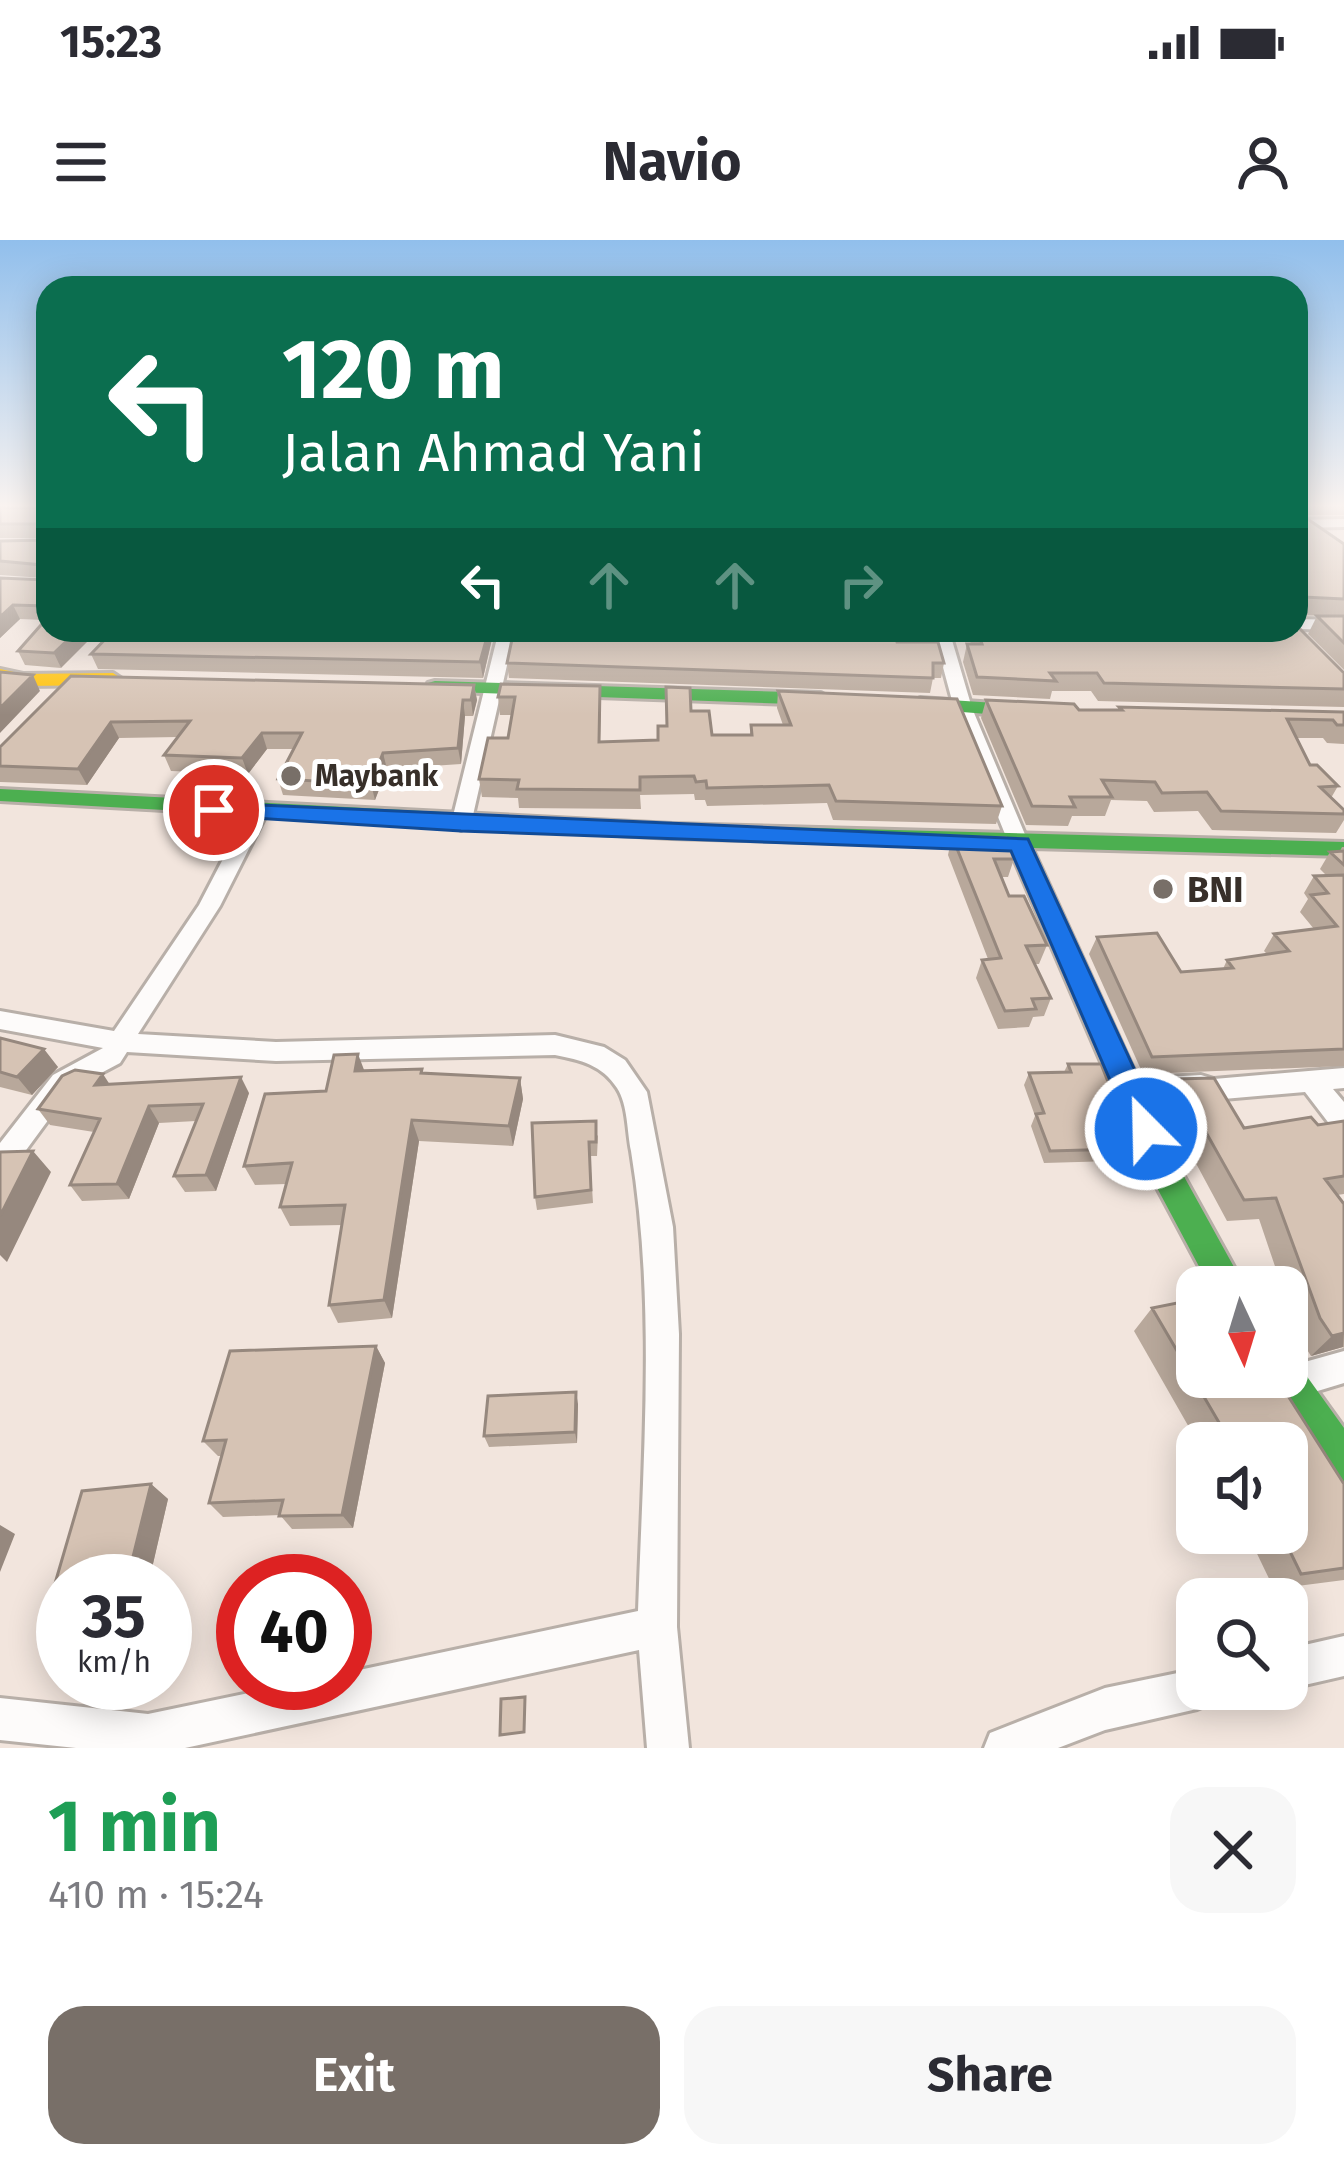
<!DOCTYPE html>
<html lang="en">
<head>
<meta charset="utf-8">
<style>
	:root { --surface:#fff; --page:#f7f7f7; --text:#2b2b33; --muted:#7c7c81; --accent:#786f68 }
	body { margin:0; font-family:"Fira Sans",sans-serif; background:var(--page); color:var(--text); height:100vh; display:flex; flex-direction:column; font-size:45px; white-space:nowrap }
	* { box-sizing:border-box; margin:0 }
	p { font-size:39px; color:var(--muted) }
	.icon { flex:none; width:66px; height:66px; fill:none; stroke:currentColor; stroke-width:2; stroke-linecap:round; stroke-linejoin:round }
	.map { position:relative; height:1508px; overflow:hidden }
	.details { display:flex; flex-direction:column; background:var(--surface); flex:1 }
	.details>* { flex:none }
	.banner { position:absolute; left:36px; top:36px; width:1272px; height:366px; border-radius:36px; box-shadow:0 6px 30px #0003; background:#0b6e4f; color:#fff; overflow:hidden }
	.needle { width:78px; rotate:176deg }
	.tools { position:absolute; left:1176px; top:1026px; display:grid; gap:24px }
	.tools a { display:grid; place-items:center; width:132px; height:132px; border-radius:24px; background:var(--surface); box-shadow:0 6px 30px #0003; font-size:60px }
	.speed { position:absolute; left:36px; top:1314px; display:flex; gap:24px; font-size:60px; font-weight:700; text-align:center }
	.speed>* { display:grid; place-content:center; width:156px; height:156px; border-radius:50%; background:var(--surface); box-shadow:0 6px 30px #0003; line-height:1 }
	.speed small { font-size:30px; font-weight:400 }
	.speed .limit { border:18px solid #d22; background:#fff; color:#111 }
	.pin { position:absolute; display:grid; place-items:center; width:102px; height:102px; color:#fff; margin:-51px; border:6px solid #fff; border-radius:50%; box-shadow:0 3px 12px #0007 }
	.me { position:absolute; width:132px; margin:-66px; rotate:337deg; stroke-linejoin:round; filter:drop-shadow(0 0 9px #0008) }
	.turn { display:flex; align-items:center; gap:42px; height:252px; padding:0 48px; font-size:54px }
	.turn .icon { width:156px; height:156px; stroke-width:2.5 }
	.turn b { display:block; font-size:84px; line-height:102px }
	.lanes { display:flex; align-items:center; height:114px; padding:0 48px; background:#0003; justify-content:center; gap:60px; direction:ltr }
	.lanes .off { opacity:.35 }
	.round { display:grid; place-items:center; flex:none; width:126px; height:126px; border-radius:36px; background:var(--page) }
	.head { display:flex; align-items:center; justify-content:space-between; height:204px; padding:0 48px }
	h1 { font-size:72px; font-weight:700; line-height:90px; color:#1e9e55 }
	.action { display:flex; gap:24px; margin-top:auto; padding:24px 48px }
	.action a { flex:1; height:138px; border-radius:36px; background:var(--accent); color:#fff; font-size:48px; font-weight:700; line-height:138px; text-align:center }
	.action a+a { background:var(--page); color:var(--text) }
	.status { display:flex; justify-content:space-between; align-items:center; height:84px; padding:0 60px; background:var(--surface); direction:ltr }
	.status svg { height:33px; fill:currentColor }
	header { display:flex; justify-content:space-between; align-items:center; height:156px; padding:0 48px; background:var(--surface); font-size:54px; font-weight:700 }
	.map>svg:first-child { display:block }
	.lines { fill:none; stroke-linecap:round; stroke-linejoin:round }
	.street-casing { stroke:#b8afa8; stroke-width:6 }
	.fast-casing { stroke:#b8afa8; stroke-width:6 }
	.slow-casing { stroke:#b8afa8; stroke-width:6 }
	.street { fill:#fdfbfa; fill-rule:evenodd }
	.fast { fill:#4caf50; fill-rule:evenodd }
	.slow { fill:#ffc107; fill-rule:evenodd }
	.wall { fill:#b8a89b }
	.shaded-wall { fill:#96887e }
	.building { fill:#d6c3b4; stroke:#96887e; stroke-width:3 }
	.route { fill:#1a73e8; stroke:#114b97; stroke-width:3 }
	.poi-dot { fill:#786f68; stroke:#fff; stroke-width:4.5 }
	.labels { text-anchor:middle; stroke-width:10; stroke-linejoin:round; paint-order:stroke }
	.far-poi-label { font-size:30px; font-weight:bold; fill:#372f29; stroke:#fff; text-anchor:start }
	.poi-label { font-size:36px; font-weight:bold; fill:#372f29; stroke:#fff; text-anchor:start }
</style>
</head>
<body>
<div class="status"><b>15:23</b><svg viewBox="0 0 49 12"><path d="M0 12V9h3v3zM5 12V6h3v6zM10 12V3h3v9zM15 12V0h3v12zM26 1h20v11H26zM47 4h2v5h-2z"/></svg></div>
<header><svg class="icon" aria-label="menu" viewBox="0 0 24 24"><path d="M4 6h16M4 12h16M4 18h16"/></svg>Navio<svg class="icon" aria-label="person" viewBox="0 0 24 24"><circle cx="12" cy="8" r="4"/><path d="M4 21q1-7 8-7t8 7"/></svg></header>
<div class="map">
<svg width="1344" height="1508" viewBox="0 0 1344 1508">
	<rect width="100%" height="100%" fill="#f2e5dd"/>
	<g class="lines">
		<defs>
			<path id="street" d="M0 264 16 269H48V277H14L0 272Z
				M1344 279V287L1296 288V280Z
				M1296 379 1344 380V390L1296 389Z
				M499 390H515L471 584 461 590 451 584Z
				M933 390H949L972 468 1029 604 1026 608H1012L1009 604 954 468Z
				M257 567 267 573 220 666 138 794 276 802 555 795 604 807 625 820 647 852 673 987 679 1094 677 1387 689 1508H647L639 1410 185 1508H76L0 1500V1458L148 1474 297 1443H345V1433L638 1371C643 1218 656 1063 631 911 627 892 628 865 617 848 602 825 581 820 555 815L276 821 127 812 120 823 71 849 10 932 0 936V903L53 835 103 808 0 789V771L114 791 199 665 247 573Z
				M1344 828V848L1333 849 1344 862V893L1334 890 1305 852 1212 860 1199 855 1130 859 1121 856 1117 849 1121 842 1130 839 1201 835 1214 839Z
				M1344 1111V1143L1288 1160 1276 1155 1271 1143 1274 1137H1287V1127Z
				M1344 1396V1436L1287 1449V1409Z
				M1197 1429V1449H1217L1211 1463 1197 1469 1105 1490 1058 1508H984L990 1493 1105 1448Z"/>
			<path id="fast" d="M435 441 821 453 831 459 821 465 428 451V443Z
				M920 458 1024 465 1034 471 1024 477 913 468 910 464Z
				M0 549 672 584 1344 602V616L1032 608 1176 922 1245 1047H1210L1147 929 1009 607 672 598 0 561Z
				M1287 1119 1298 1124 1344 1188V1242L1330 1236 1272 1150 1266 1137H1287Z"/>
			<path id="slow" d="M0 429 23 434 113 433 122 439 113 445 23 446 0 441Z"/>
		</defs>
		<!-- street casing -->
		<use href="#street" class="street-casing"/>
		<!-- fast casing -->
		<use href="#fast" class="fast-casing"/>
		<!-- slow casing -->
		<use href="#slow" class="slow-casing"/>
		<!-- street -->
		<use href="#street" class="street"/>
		<!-- fast -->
		<use href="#fast" class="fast"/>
		<!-- slow -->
		<use href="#slow" class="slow"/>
	</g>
	<!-- wall -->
	<path class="wall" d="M42 264H48V390L61 428 25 425 18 411 45 380 20 379 0 398V338L45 340 44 338 0 335V301L45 300V298H0V265L6 268H42L44 264Z
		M1296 264H1344V275H1302L1344 304V430L1308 394 1317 376H1333L1297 375 1296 376Z
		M494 390 483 438 98 429 91 414Z
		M966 390H1120L1344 449V467L1098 461 1091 451H1052L1050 459 973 455 963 422 967 404H971Z
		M897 402 944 423 941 438H933L930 453 509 438 507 423Z
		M71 436 474 445 477 460 473 476H465L461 524 387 529 375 560 283 555 278 539 294 509H267L248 534 171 531 164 515 178 497 119 498 87 545 0 542V507Z
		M501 444 601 463 600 501 658 500 667 486 691 471 712 495H750L751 485H783L777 468 778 451 1002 566 996 584 833 580 827 563 707 566 705 560H695L694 554 640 555 641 569 519 568 518 558 482 557 479 539 508 498 512 475H500L498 457Z
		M986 460 1079 470H1118L1119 467 1344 472V504L1327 503 1323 498H1297L1310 525 1338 546 1331 558 1344 570V580L1336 593 1212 590 1198 571 1154 572 1147 561 1111 560 1105 576H1072L1068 586 1026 585 981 478Z
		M952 596 1014 619 1008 637H1002L1009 656 1047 705 1039 724H1035L1051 758 1044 776 1033 777 1029 787 998 789 976 738 982 720 988 719 948 615Z
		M1342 607H1344V826L1143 834 1089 714 1097 697 1181 732 1223 729 1227 720 1267 714 1264 711 1274 694 1314 689 1300 672 1308 659 1304 653 1314 636H1327L1320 629 1330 612 1340 611Z
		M0 798 58 827 32 855 0 847Z
		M1068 824 1116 862 1110 874H1105L1120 909 1113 921 1044 923 1031 886 1035 876 1024 845 1029 833 1064 832Z
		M422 829 423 833 520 838 523 859 513 906 419 901 392 1078 338 1083 329 1065 342 985 290 986 280 967 286 944 255 945 244 926 364 831Z
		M1176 839 1244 888 1318 885 1344 881V954L1337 955 1344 964V1108L1343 1107 1311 1116 1299 1097 1287 1062V1047H1282L1259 979 1227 981 1163 862Z
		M110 844 249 853 216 951 185 952 174 936 196 881 159 883 129 959 82 961 70 945 94 892 50 885 38 869Z
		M598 895 597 916H590L593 963 537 970 535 957Z
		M1152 1068 1344 1244V1340L1274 1349 1247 1293H1287V1203H1198L1134 1091Z
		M376 1106 385 1123 353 1288 292 1289 280 1275 223 1277 209 1263 221 1216H218L203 1201Z
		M578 1164 577 1203 489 1207 484 1196Z
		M151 1244 168 1259 149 1341H63V1390L44 1381 82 1251Z"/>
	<!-- shaded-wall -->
	<path class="shaded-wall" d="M13 365 20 379 0 398V377Z
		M78 390H99L61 428 54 413Z
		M489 390H494L483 438 480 422Z
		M33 435 40 451 0 493V468Z
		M474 445 477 460 473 476 471 460Z
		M463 460 465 476 461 524 458 508Z
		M111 482 119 498 87 545 78 529Z
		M262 493 267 509 248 534 242 518Z
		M383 513 387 529 375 560 371 544Z
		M44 809 58 827 32 855 17 837Z
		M358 814 366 835 355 831Z
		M103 834 114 851 95 845Z
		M241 837 249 853 216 951 206 935Z
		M520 838 523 859 513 906 509 886Z
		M149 866 159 883 129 959 117 944Z
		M412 880 419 901 392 1078 384 1060Z
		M33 911 51 932 7 1022 0 1015V976Z
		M1344 1093 1343 1107 1311 1116 1332 1096Z
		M376 1106 385 1123 353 1288 342 1275Z
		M576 1152 578 1164 577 1203 575 1192Z
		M151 1244 168 1259 149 1341H127Z
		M0 1285 15 1294 0 1332Z"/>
	<!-- building -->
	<path class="building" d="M44 264H48V366L13 365 0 377V338L45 340 42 325 0 321V301L45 300 42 284H0V265L6 268H42Z
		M1296 271 1344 304V359L1304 357 1300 368 1296 369Z
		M1317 376H1344V403Z
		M48 377V390H78L54 413 18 411Z
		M1296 385 1344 433V449L1104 443 1097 433H1050L1056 441 977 437 967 404H982L977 390H1120L1121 392 1138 390H1296Z
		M114 390H489L480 422 91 414Z
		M514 390H893L897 402H938L944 423H933V438L507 423Z
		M0 432 33 435 0 468Z
		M71 436 474 445 471 460H463L458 508 383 513 371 544 278 539 302 493H262L242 518 164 515 190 481 111 482 78 529 0 526V507Z
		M501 444 600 446 599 502 658 500V486H667L666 447 690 448 691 471H709L712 495H752L751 485H791L778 451 957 459 1002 566 836 561 829 545 707 548 706 541 696 542 694 536 640 537V550L517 549 519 540 479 539 488 498H508L515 457H498Z
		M986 460 1074 464 1079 470H1122L1119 467 1344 472V485H1337L1333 480 1287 479 1310 525H1317L1338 546 1320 547 1344 570V574L1221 571 1207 552 1162 553 1155 542 1102 540 1112 557H1070L1075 567 1032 566Z
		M952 596 1006 598 1014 619H994L1009 656H1024L1047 705 1026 706 1051 758 1032 759 1036 769 1005 771 982 720 1001 718Z
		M1344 611V625L1330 612Z
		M1344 635V809L1152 817 1097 697 1157 693 1181 732 1233 728 1227 720 1289 711 1274 694 1337 686 1311 655 1328 653 1314 636Z
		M0 798 44 809 17 837 0 832Z
		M358 814 355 831 422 829 421 833 520 838 509 886 412 880 384 1060 329 1065 345 965 280 967 292 923 244 926 265 854 326 851 334 815Z
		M1068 824H1101L1116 862 1100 863 1120 909 1050 911 1036 874 1044 873 1029 833 1071 832Z
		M75 830 103 834 95 845 241 837 206 935 174 936 203 864 149 866 117 944 70 945 100 879 38 869 62 836Z
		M1214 838 1244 888 1311 877 1318 885 1344 881V936L1325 939 1344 964V1093L1332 1096 1320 1078 1276 958 1244 960 1176 839Z
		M596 881V902H589L591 950 535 957 532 883Z
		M33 911 0 976V912Z
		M1197 1059V1137H1276L1344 1244V1328L1301 1334 1281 1293H1287V1203H1231L1152 1068Z
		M376 1106 342 1275 279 1276 283 1260 209 1263 226 1200 203 1201 230 1111Z
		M576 1152 575 1192 484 1196 488 1156Z
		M151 1244 127 1341H63V1379L44 1381 82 1251Z
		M525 1457 524 1492 500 1495 501 1459Z"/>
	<!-- sky -->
	<linearGradient id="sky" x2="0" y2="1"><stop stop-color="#91bfec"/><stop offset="0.56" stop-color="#f9f3f0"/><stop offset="1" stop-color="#f9f3f0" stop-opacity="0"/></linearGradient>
	<rect width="1344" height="475" fill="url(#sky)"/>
	<!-- route -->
	<path class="route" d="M214 563 1028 599 1162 889 1157 898 1146 901 1135 898 1011 611 461 591 206 575V565Z"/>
	<!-- markers -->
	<g class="poi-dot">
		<circle cx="291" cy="536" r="12"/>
		<circle cx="1163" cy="649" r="12"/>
	</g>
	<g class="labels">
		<!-- far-poi labels -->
		<g class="far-poi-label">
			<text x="315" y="546">Maybank</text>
		</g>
		<!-- poi labels -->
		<g class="poi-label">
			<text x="1187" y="662">BNI</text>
		</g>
	</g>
</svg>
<div class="tools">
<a><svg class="needle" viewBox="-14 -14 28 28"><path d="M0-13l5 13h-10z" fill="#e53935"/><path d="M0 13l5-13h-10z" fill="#7c7c81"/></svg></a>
<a><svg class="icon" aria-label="sound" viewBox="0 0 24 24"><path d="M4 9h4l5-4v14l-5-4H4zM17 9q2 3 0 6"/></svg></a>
<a><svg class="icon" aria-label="search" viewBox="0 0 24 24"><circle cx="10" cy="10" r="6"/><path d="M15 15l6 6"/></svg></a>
</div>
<div class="speed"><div>35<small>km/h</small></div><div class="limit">40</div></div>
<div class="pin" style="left:214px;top:570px;background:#d93025"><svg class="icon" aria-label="arrive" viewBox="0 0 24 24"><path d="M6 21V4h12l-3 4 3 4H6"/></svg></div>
<svg class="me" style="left:1146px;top:889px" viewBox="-20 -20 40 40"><circle r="17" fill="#1a73e8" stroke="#fff" stroke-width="3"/><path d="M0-11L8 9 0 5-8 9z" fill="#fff"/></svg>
<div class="banner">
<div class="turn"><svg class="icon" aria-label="left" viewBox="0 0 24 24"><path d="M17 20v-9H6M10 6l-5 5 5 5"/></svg><div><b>120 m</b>Jalan Ahmad Yani</div></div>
<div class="lanes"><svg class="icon" aria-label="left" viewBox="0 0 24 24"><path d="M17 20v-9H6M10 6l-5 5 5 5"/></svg><svg class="icon off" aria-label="ahead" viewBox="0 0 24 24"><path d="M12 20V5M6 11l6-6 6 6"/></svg><svg class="icon off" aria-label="ahead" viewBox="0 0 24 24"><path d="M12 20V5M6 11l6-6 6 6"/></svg><svg class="icon off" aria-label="right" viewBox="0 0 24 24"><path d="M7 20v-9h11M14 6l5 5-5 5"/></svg></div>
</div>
</div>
<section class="details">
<div class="head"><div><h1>1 min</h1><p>410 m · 15:24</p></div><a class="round"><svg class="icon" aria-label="close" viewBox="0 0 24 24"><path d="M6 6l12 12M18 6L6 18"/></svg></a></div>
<div class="action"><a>Exit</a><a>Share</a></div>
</section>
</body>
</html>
